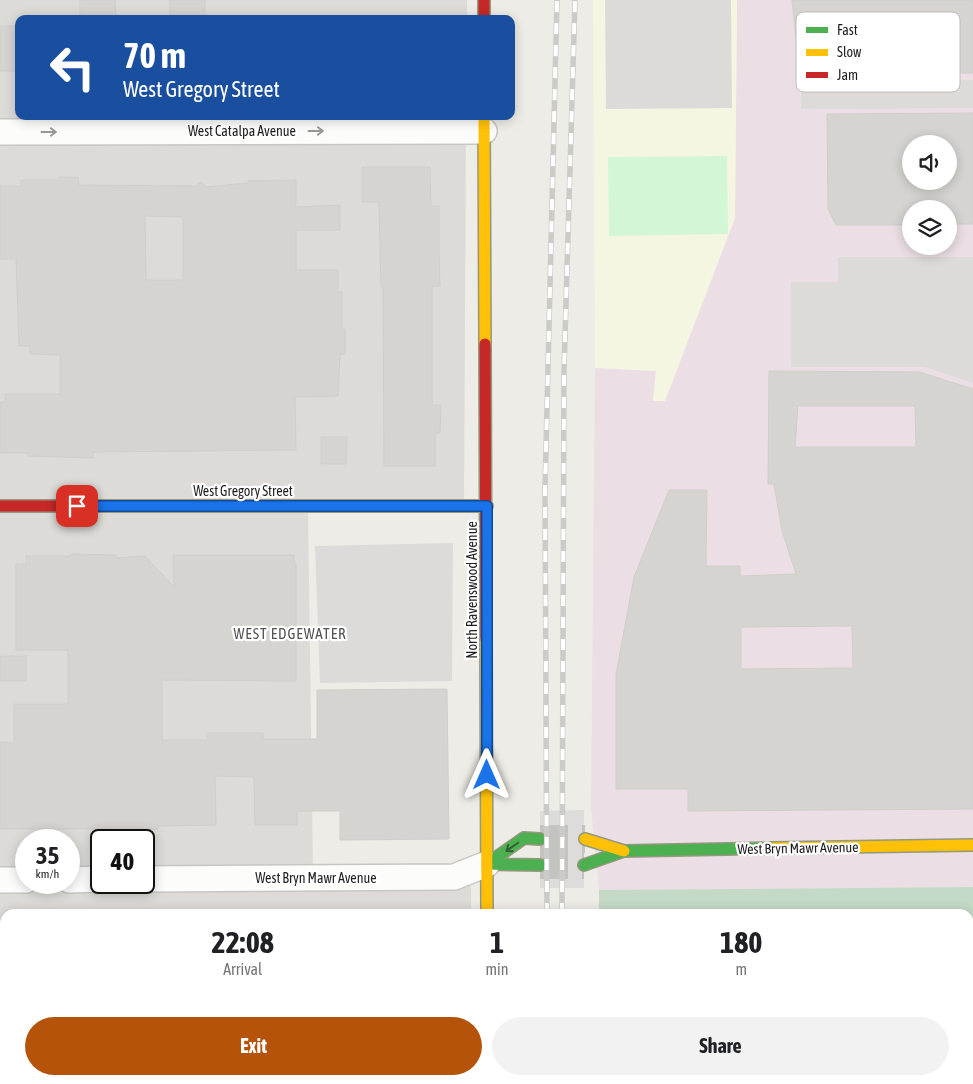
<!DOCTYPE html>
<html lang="en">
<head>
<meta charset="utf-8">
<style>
	:root { --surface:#fff; --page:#f2f2f2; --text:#202124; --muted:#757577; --accent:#b45309 }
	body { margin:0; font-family:"Asap Condensed",sans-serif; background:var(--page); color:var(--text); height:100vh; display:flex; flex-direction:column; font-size:19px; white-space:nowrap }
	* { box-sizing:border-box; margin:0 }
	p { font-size:16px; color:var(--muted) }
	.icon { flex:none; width:28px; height:28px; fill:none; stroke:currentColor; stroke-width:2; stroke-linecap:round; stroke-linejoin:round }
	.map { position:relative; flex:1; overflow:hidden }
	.details { position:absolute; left:0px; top:909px; width:974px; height:176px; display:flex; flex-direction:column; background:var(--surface); border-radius:15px 15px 0 0; box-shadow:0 2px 12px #0003 }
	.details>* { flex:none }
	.guide { position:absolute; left:15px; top:15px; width:500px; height:105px; border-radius:10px; box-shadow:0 2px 12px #0003; background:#1a4fa0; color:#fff; overflow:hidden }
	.controls { position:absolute; left:902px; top:135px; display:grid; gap:10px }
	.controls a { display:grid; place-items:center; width:55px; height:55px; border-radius:50%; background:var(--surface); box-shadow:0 2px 12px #0003; font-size:25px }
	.speed { position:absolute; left:15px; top:829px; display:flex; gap:10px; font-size:25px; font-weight:700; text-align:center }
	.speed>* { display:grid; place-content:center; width:65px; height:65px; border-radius:50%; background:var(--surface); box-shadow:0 2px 12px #0003; line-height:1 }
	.speed small { font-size:12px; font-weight:400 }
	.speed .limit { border:2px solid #111; border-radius:8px; background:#fff; color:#111 }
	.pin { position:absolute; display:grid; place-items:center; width:42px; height:42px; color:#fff; margin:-21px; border-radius:10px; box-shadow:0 2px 8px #0006 }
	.me { position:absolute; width:55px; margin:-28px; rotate:0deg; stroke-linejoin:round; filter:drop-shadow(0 0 4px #0008) }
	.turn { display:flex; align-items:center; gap:18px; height:105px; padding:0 25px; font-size:22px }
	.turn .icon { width:65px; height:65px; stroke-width:2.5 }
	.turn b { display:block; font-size:35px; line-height:42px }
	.eta { display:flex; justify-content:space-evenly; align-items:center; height:85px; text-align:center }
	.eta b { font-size:30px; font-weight:700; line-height:35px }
	.cta { display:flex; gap:10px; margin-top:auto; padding:10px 25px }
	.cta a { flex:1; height:58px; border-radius:30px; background:var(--accent); color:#fff; font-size:20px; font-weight:700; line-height:58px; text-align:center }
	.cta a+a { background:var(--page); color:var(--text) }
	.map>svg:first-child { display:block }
	.residential { fill:#dcdbd8; fill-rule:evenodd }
	.industrial { fill:#ebdfe5; fill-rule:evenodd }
	.education { fill:#f5f6e2 }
	.cemetery { fill:#c4dac7 }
	.park { fill:#d3f6d7 }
	.parking { fill:#dcdbd9 }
	.water { fill:#b7d6e4 }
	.pier { fill:#dddcda }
	.building { fill:#d6d4d0; stroke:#d0cec8; fill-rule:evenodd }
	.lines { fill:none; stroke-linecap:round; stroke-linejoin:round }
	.secondary-tunnel { stroke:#c4c3bf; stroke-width:28; stroke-dasharray:28 14; stroke-linecap:butt }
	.street-casing { stroke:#c6c6c3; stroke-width:28 }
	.fast-casing { stroke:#93987e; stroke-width:14 }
	.slow-casing { stroke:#93987e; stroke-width:14 }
	.jam-casing { stroke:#93987e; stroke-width:14 }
	.street { stroke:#fcfcfb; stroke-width:25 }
	.fast { stroke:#4caf50; stroke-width:11 }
	.slow { stroke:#ffc107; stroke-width:11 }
	.jam { stroke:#c62828; stroke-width:11 }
	.rail-casing { stroke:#cbcbca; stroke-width:5.5 }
	.rail { stroke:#fff; stroke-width:4; stroke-dasharray:11; stroke-linecap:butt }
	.oneway { stroke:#999998 }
	.oneway2 { stroke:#336035 }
	.route-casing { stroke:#114b97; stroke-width:12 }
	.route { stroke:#1a73e8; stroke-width:9 }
	.labels { text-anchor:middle; stroke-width:4.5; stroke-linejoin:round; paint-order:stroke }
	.street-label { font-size:14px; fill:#1f1f1f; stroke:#fff }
	.neighbourhood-label { font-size:15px; letter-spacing:1px; fill:#525252; stroke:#fff }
	.key { fill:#fff; stroke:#bcbcbc; stroke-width:1 }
	.key-label { font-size:14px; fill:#1f1f1f }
</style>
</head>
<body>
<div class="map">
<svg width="973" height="1084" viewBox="0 0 973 1084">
	<rect width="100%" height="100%" fill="#edece7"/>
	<!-- residential -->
	<path class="residential" d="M0 0H467V19H19V116H466L464 509 308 507 313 875 471 876V914H5V1080H470V1084H0ZM26 840H69V882H26ZM101 840H144V882H101Z"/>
	<!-- industrial -->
	<path class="industrial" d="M737 0H973V887L599 890 591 808 595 368 656 371 653 401 735 218ZM911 144H949V181H911ZM911 209H949V246H911Z"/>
	<!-- education -->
	<path class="education" d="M593 0H737L735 218 665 401H653L656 371 595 368Z"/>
	<!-- cemetery -->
	<path class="cemetery" d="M973 887V1084H600V1080H969V914H599V890Z"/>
	<!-- park -->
	<path class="park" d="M727 156 728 234 609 236 608 157Z"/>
	<!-- parking -->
	<path class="parking" d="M605 0H731L732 108 606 109Z
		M973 80V108L801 109V83Z
		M838 257H973V383L925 367H791V282H838Z
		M453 543 452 681 320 683 315 546Z"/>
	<!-- water -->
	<path class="water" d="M969 1054 973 1056V1084H779V1080H969Z"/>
	<!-- pier -->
	<path class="pier" d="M584 810V888H540V811Z"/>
	<!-- building -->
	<path class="building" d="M80 0H115L116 19H80Z
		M170 0H205V19H170Z
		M792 0H973V73L800 75Z
		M0 26H19V71H0Z
		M973 113V224H949V209H911V225H836L828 209 827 114ZM911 144H949V181H911Z
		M362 167H430L431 206H439V252L440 286H432V405H441L440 433H435V466H384L383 287H381L379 202H362Z
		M59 177H78L79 185 196 186 201 182 206 187 248 183V181L296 180V207L340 205V230H296V270H338V292H342V329H345V354H340L338 396 295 397 296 450 93 452V458L28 456V453H0V402H5V394H60V355L30 354V346H19L16 259H0V186H21V180H59ZM145 216 183 217V280H146Z
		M769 371 920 372 973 389V809L688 811V789H616V674L634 577 669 490H707L706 566H740V576L796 574 782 531 774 484H768ZM798 406H915L916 447H795ZM852 626 853 668 741 669V627Z
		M321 437H347L346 464H321Z
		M72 554 116 555V558L145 556 174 587 173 555H294V563H296V681L162 680V740H207V733H263V739H317V690L447 689 449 839 340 840V811H297V825H255L254 777 215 776 216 825 158 826V829H0V742L14 743V704H68V650H16V564H26V556H70Z
		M0 656H26V681H0Z"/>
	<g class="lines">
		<!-- secondary-tunnel -->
		<path class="secondary-tunnel" d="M540 839H585
			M540 865H584"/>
		<defs>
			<path id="street" d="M0 132 484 131
				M144 879 454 877 487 864
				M0 880H26
				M69 880 101 879"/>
			<path id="fast" d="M487 864 524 838 540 839
				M487 864 540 865
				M584 865 624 851 773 848
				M488 1080V1084"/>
			<path id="slow" d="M484 116 485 344
				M367 506H487
				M486 639 487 914
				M585 839 624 851
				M773 848 973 845"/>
			<path id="jam" d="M484 0V19
				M485 344 486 639
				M0 506H367"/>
		</defs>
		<!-- street casing -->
		<use href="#street" class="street-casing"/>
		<!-- fast casing -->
		<use href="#fast" class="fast-casing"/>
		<!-- slow casing -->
		<use href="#slow" class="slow-casing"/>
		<!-- jam casing -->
		<use href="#jam" class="jam-casing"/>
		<!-- street -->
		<use href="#street" class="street"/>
		<!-- fast -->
		<use href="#fast" class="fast"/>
		<!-- slow -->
		<use href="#slow" class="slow"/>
		<!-- jam -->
		<use href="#jam" class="jam"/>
		<defs>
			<path id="rail" d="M547 914 545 490 557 0
				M562 914 564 371 575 0
				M563 1080V1084
				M547 1084V1080"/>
		</defs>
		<!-- rail casing -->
		<use href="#rail" class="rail-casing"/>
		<!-- rail -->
		<use href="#rail" class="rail"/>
	</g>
	<!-- one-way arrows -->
	<defs><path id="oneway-shaft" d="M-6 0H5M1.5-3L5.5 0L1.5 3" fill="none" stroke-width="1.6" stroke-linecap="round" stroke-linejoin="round" transform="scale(1.25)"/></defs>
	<g class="oneway">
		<use href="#oneway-shaft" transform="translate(316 131)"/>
		<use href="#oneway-shaft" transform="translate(49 132)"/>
	</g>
	<use class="oneway2" href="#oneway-shaft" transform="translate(512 847) rotate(145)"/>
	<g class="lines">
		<defs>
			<path id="route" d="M77 506H487V775"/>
		</defs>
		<!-- route casing -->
		<use href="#route" class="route-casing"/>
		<!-- route -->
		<use href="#route" class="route"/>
	</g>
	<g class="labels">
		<!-- street labels -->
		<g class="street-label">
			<text x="242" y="136">West Catalpa Avenue</text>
			<text x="243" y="496">West Gregory Street</text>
			<text transform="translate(472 590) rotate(-90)" y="5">North Ravenswood Avenue</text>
			<text transform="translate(798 848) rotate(-1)" y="5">West Bryn Mawr Avenue</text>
			<text x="316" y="883">West Bryn Mawr Avenue</text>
		</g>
		<!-- neighbourhood labels -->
		<g class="neighbourhood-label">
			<text x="290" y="639">WEST EDGEWATER</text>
		</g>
	</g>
	<!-- legend -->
	<rect x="796" y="12" width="164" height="80" rx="8" class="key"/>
	<rect x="806" y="27" width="22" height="6" fill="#4caf50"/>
	<rect x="806" y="49" width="22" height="7" fill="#ffc107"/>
	<rect x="806" y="72" width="22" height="6" fill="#c62828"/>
	<g class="key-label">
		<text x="837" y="35">Fast</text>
		<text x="837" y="57">Slow</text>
		<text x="837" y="80">Jam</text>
	</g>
</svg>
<div class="controls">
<a><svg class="icon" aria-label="sound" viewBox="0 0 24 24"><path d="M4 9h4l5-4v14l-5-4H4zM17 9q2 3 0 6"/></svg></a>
<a><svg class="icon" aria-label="layers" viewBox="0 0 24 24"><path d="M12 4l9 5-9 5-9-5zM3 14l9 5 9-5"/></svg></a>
</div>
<div class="speed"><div>35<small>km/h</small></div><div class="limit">40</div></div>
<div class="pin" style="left:77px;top:506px;background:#d93025"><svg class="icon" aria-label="arrive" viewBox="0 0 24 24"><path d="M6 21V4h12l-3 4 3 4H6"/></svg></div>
<svg class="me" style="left:487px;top:775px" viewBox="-20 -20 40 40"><path d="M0-17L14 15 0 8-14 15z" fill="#1a73e8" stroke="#fff" stroke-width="4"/></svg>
<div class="guide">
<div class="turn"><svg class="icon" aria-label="left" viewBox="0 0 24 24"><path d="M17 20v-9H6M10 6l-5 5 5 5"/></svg><div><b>70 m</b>West Gregory Street</div></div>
</div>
<section class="details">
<div class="eta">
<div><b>22:08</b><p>Arrival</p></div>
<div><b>1</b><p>min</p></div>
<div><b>180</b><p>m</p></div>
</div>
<div class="cta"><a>Exit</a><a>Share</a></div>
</section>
</div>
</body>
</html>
